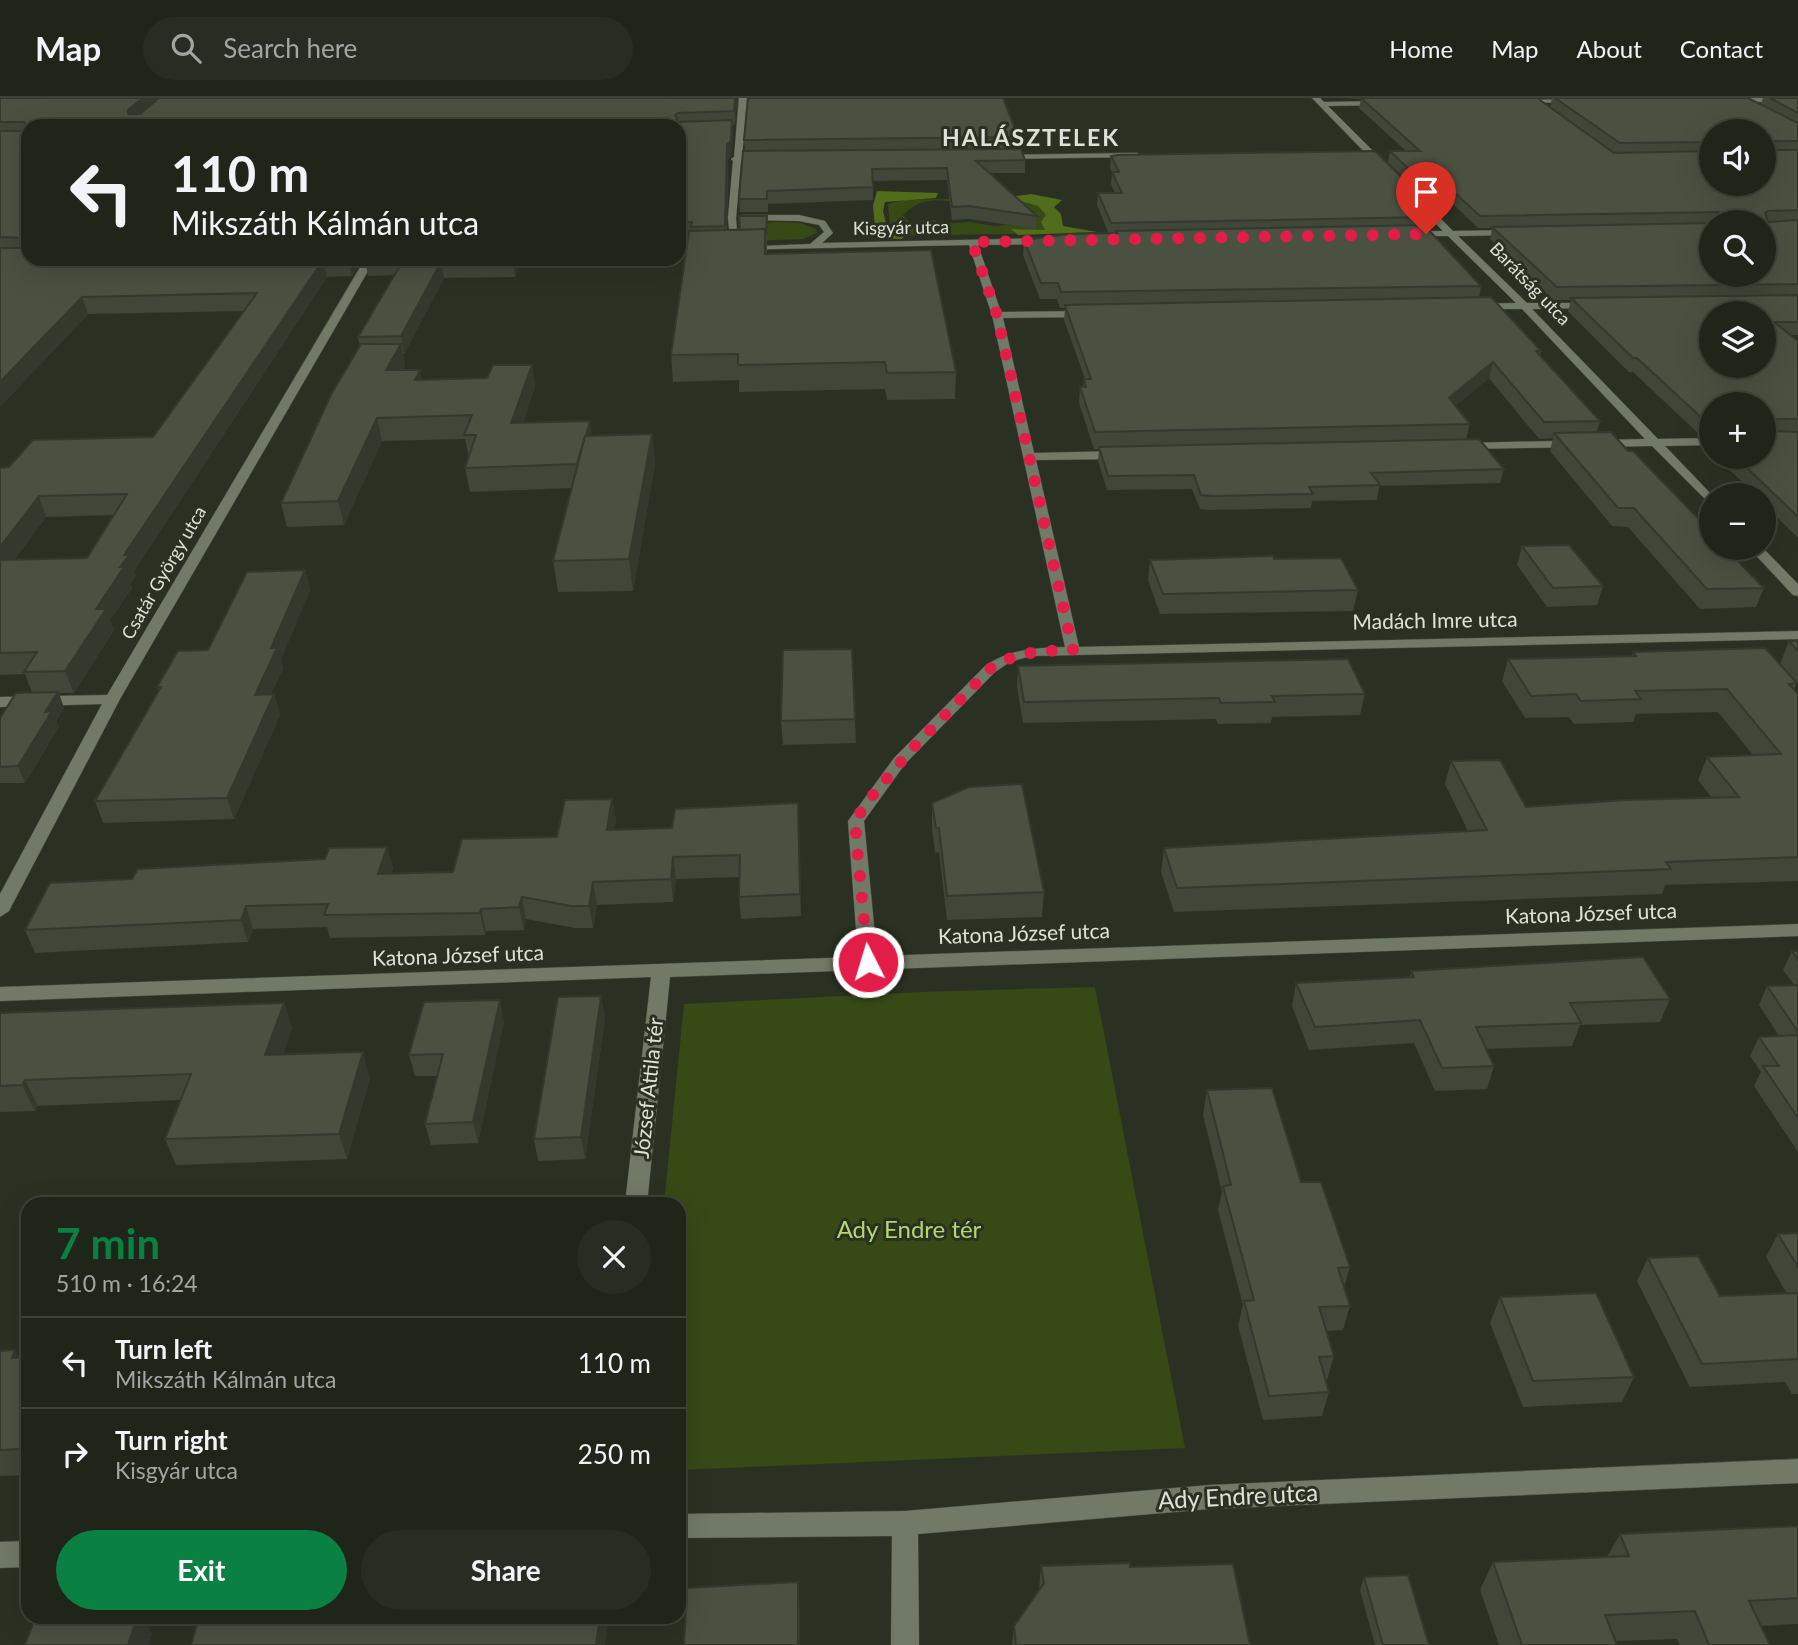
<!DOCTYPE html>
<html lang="en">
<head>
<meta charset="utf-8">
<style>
	:root { --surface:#20251a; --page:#282d23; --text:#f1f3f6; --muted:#a2a5a2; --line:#3d4239; --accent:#0b8043 }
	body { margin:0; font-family:Lato,sans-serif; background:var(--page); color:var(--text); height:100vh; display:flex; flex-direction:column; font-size:26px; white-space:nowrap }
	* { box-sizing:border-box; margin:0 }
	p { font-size:23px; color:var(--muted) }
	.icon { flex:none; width:38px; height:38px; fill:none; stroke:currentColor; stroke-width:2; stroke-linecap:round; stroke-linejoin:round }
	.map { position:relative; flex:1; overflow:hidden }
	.side { position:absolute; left:21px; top:1099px; width:665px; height:427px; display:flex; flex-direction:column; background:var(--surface); border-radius:21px; box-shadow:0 7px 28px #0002,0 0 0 2px var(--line) }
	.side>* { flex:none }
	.hud { position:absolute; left:21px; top:21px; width:665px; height:147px; border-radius:21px; box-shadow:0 7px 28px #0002,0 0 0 2px var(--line); background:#20251a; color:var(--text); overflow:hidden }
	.buttons { position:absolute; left:1699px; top:21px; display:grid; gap:14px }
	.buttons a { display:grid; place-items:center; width:77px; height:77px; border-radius:50%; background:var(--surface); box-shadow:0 7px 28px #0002,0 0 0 2px var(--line); font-size:35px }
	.pin { position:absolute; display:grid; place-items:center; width:60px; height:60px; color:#fff; margin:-72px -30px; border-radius:50% 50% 50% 0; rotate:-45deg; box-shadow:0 0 7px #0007 }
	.pin .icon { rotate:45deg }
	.me { position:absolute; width:77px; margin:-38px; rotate:355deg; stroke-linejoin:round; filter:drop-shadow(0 0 5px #0008) }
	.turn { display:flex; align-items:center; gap:24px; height:147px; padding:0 35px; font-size:32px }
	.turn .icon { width:91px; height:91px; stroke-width:2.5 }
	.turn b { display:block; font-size:49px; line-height:60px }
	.round { display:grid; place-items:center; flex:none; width:74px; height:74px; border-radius:37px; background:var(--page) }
	.summary { display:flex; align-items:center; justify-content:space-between; height:119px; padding:0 35px }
	h1 { font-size:42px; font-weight:700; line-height:52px; color:var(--accent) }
	.primary-button { display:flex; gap:14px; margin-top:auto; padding:14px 35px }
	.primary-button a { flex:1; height:80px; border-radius:42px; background:var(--accent); color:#fff; font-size:28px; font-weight:700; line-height:80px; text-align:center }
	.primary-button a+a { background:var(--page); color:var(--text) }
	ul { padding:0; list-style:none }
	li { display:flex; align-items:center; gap:21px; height:91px; padding:0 35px; border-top:2px solid var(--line) }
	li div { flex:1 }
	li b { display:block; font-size:26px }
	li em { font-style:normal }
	header { display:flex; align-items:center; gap:42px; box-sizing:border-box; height:98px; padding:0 35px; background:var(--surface); border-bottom:2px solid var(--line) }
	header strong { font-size:33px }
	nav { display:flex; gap:38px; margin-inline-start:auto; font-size:24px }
	.search { width:490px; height:63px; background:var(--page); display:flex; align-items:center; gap:18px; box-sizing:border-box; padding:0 24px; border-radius:38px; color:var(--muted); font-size:26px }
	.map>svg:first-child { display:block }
	.green { fill:#374915 }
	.forest { fill:#516c1a }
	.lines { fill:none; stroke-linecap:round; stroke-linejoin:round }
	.minor-casing { stroke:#484d40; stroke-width:1 }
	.minor { fill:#717967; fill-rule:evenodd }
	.wall { fill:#404638; fill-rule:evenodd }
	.shaded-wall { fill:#34392e }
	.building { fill:#4a5141; stroke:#34392e; stroke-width:2; fill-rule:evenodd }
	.route { stroke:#e11d48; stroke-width:12; stroke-dasharray:0 21.6 }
	.labels { text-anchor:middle; stroke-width:6; stroke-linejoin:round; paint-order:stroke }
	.far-street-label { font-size:18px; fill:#dde2d8; stroke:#2b3122 }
	.street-label { font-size:21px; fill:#dde2d8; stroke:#2b3122 }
	.far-district-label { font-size:23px; font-weight:bold; letter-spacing:2px; fill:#dde2d8; stroke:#2b3122 }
	.near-park-label { font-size:24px; fill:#b0d86d; stroke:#2b3122 }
	.near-street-label { font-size:24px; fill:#dde2d8; stroke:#2b3122 }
</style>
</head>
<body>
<header>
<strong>Map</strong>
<div class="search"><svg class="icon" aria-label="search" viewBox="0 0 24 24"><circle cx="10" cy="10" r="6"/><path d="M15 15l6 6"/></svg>Search here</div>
<nav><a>Home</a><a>Map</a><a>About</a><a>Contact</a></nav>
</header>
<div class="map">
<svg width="1798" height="1547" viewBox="0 0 1798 1547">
	<rect width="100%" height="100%" fill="#2b3122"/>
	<!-- green -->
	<path class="green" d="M1044 99 1055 135 939 137V133L920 123 935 122 939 126 969 124 995 128 1014 126C981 113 933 85 903 117L922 138 891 136 888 106 903 102Z
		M774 124 801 125 816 131 817 135 803 141 749 143 761 126Z
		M1095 889 1185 1350 679 1372V1106H664L684 906 922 894Z"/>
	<!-- forest -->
	<path class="forest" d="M877 93 938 95 936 100 885 104 883 113 887 130 907 135 902 141 876 140 873 108Z
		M1031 96 1062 102 1054 109 1061 116 1063 128 1097 134 1018 137 1011 131 1045 132 1041 124 1046 117 1038 108 1007 99Z"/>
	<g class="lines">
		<defs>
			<path id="minor" d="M739 0H747L742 59 768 61 741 63 736 120 738 149 810 146 824 134 819 127 799 123 740 122 743 117H799L825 123 833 135 822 145 1046 140 1050 143 1046 146 978 147 1001 214 1088 213 1093 216 1088 219 1003 220 1034 355 1120 353 1126 357 1120 361 1036 362 1079 549 1798 533V541L1031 558 1010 564 995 574 905 666 864 723 877 858 1798 826V838L670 879 647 1106H625L651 879 0 903V889L858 859 848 723 894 660 985 568C1010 551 1035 550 1065 549L992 217 969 147 731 152 728 120 733 63 731 61 734 59Z
				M1312 0H1320L1324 4 1385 3 1382 7 1328 8 1388 68V72H1382Z
				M1731 0H1798V4H1732L1728 2Z
				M1577 1 1574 5 1514 4 1518 2Z
				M1138 55 1135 59 1002 61 998 59 1002 57Z
				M1414 100H1420L1453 133 1518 132V136L1515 137 1458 138 1527 205H1595L1597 207 1592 210 1532 211 1658 341 1712 340V347L1665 348 1712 397V408L1652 348 1459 351 1457 349 1463 345 1645 341 1522 211H1473L1471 209 1476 206 1516 205 1448 138H1407V134L1410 133H1443L1414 104Z
				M679 148 710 147 715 150 710 153 679 154Z
				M365 161H375L120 601 9 813 0 819V796L102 606 0 609V599L107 597Z
				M1749 450H1763L1798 486V498L1793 497Z
				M1798 1361V1385L1210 1411 918 1436 919 1547H891L892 1438 679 1440V1416L905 1413 1210 1387Z
				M28 1443V1469L0 1470V1444Z"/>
		</defs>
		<!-- minor casing -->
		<use href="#minor" class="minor-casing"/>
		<!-- minor -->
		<use href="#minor" class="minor"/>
	</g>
	<!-- wall -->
	<path class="wall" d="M0 0H737L735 26 733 27V36L731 58 728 61 727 132H740L767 118V156L956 274 955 301 887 302 885 291 739 294V282L673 284 671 257 688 140H679V28H28V161H363L352 178 327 179 134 473 136 477 130 486 132 490 110 522 114 532 74 595H59L64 610 56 623 59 629 25 685H0V620L32 595 25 576 0 577V370L9 369 153 339 244 213 88 216 0 309ZM114 417 87 460 14 462 46 419Z
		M1345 0H1537L1614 55 1550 9 1552 0H1748L1761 7 1763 0H1798V237H1790L1798 243V440L1764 406V397H1755L1718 360V359H1764L1712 306V338H1701L1633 274H1629L1568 213 1571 202H1553L1490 141 1492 130H1478L1452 105 1441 116 1388 64 1390 53H1406L1359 10 1361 1ZM1712 33 1764 86H1712Z
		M1018 39 1017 51 1025 62V75H990L1037 118 1036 131 969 121 952 122 947 82 873 83V102L768 106V114H740L739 101 745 53 744 42Z
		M1111 58 1435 112 1432 125 1426 130 1481 188 1479 200 1541 253 1540 257 1600 323 1597 334 1628 353 1764 490 1756 509 1700 511 1628 429 1612 428 1550 353 1553 340 1539 341 1489 280 1455 308 1470 326 1466 341 1504 371 1500 385 1379 388 1377 402 1312 403 1311 410 1211 412 1200 411 1192 391 1107 392 1098 363 1099 351H1094L1079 305 1080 289H1083L1084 281H1085L1064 222 1065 210H1060L1057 201H1040L1023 157 1024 142 1109 136 1097 107 1098 95H1115L1111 86 1112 74 1110 69Z
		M365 161H521L515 179 444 180 404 256H403L405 267 403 272 422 281 487 280 532 267 535 289 523 324 592 337 652 336 655 366 633 493 558 494 553 463 571 390 470 394 465 370 469 360 465 341 382 343 344 427 287 429 281 405 360 248 358 239 395 177 368 178Z
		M1522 448 1603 488 1597 507 1547 509 1517 467Z
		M1274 461 1358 492 1353 513 1160 516 1148 482 1150 462Z
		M305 472 310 492 281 561 283 570 271 596H274L280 617 234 721 103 725 95 703 159 594 157 589 208 552Z
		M1789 543H1798V586L1780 566Z
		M852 551 856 645 783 647 781 623Z
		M1633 554 1797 585 1794 592 1798 596V783L1665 787 1662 796 1174 814 1161 774 1164 750 1468 733 1445 686 1451 663 1526 709 1712 700 1698 682 1707 659 1753 657 1718 614 1636 616 1633 624 1574 626 1569 619 1525 620 1502 583 1508 561 1632 558Z
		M1018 568 1365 596 1360 617 1272 619 1271 625 1218 626 1216 621 1023 625 1017 589Z
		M612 701 616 723 614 731 672 730 798 705 801 818 741 821 739 799 740 779 676 781 673 804 597 807 593 830H575L526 821 524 832 486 833 485 837 330 840 327 829 253 831 248 844 35 855 25 832 132 781 325 761 387 749 393 771 391 776 453 774 557 739Z
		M932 705 1044 794 1042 819 947 822 939 754 935 755 932 729Z
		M1792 853H1798V1054L1754 988 1761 974 1750 958 1759 939 1779 938 1759 907 1767 888 1794 887 1783 872Z
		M1411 873 1670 901 1660 924 1580 927 1572 948 1486 951 1494 968 1487 991 1435 993 1414 945 1309 952 1292 908 1296 885 1410 879Z
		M601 898 605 920 585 1061 538 1063 534 1041Z
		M284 905 292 930 283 957 370 980 347 1061 176 1067 165 1041 180 1002 38 1008 35 1013 0 1014V915Z
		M504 923 478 1045 431 1047 425 1026 438 978H415L409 957Z
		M1207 992 1301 1084 1350 1169 1344 1189 1350 1208 1343 1232 1326 1233 1334 1258 1327 1282 1326 1283 1329 1294 1322 1318 1263 1322 1238 1228 1243 1207 1218 1112 1222 1094 1203 1017Z
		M1798 1135V1296H1792L1785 1284 1690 1289 1637 1183 1648 1160 1720 1198 1787 1196 1766 1159 1778 1136Z
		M1500 1199 1634 1279 1622 1304 1523 1309 1490 1225Z
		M15 1252 19 1260 28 1259V1377L0 1378V1253Z
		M1798 1428V1526L1761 1528 1770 1547H1680L1677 1541 1615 1543 1617 1547H1499L1480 1492 1493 1464 1607 1459 1620 1436Z
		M1041 1468 1130 1469 1250 1547H1012L1014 1528 1039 1492Z
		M1364 1479 1429 1547H1375L1360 1492Z"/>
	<!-- shaded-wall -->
	<path class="shaded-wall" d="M143 0H162L132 26 128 16V12Z
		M735 0H737L735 26 734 13Z
		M732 22 733 36 731 58 728 61 726 144 725 128 727 46Z
		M1454 94 1452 105 1441 116 1443 104Z
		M1435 112 1432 125 1425 132 1427 119Z
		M349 161H363L352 178 348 162Z
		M513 161H521L515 179 513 162Z
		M323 162 327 179 134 473 136 477 130 486 132 490 110 522 114 532 74 595 65 573 96 511 120 469 124 457Z
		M441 164 444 180 404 256 401 238Z
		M82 199 88 216 0 309V284Z
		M401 246 405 267 391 295 386 272Z
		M1493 264 1489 280 1445 316 1449 300Z
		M532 267 535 289 515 348 511 325Z
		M420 272 424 294 415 282Z
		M377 320 382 343 344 427 338 403Z
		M590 323 593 346 577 366Z
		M652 336 655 366 633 493 629 461Z
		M39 398 46 419 0 480V449Z
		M305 472 310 492 281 562 283 570 261 617 255 597 271 550Z
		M58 594 64 610 56 623 59 629 25 685 18 668 45 614Z
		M274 596 280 617 234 721 227 700Z
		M612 701 616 723 611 754 607 732Z
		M387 749 393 771 384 798 378 776Z
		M673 759 676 781 673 804 671 781Z
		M593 784 597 807 593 830 589 808Z
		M522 799 526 821 524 832 519 809Z
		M246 808 253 831 248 844 241 822Z
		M481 811 486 833 485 837 480 815Z
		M601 898 605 920 585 1061 581 1039Z
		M500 902 504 923 478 1045 473 1024Z
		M284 905 292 930 274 983 265 957Z
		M363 954 370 980 347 1061 339 1036Z
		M25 982 38 1008 35 1013 22 987Z
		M15 1252 28 1274 12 1260Z
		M798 1484 800 1508V1547H798Z
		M137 1519H142L152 1536 149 1547H128Z
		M600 1519H609L605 1547H596Z"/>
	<!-- building -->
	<path class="building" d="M0 0H143L128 12V16H140L159 0H735L734 13 678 15 675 17 678 24 732 22 731 43 727 46 725 128 691 129 692 124H679V28H28V143L24 140 0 139V33H23L26 27 24 24H0Z
		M748 0H1003L1018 39 744 42Z
		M1361 0H1537L1614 55 1712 53V86H1764V33H1712V44L1620 45 1555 0H1748L1798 25V43H1767L1765 49 1768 52H1798V112L1768 113 1765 115 1768 124 1798 122V186L1557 189 1492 129 1712 125V177H1764V124H1716L1718 114 1480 118 1454 94 1443 104 1390 53H1420Z
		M1770 0H1798V15Z
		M1021 51 1025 62 976 63 1037 118 969 108 952 109 947 70 872 71 873 89 767 93V101H739L743 53Z
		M1375 53 1435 112 1427 119 1111 125 1098 95H1122L1112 74H1119L1111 58 1118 57Z
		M739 118H767L766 136H765V131L740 132Z
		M1424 127 1481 188 1061 194 1058 185H1041L1024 142 1068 136 1117 135 1116 133Z
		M765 131V156L931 152 956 274 887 275 885 264 738 267V256L671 257 689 133Z
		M28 147V161H349L323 162 124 457H129L120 469H124L96 511H106L65 573 24 574 37 554 0 555V462L87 460 127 396 39 398 0 449V370L9 369 33 342 153 339 257 195 82 199 0 284V150H22Z
		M404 161H513V162L441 164 401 238 358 239Z
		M1798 197V224H1774L1798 243V321H1769L1767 323V333L1798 334V419L1736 359H1764V306H1712V323H1705L1637 260H1633L1571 200ZM1712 215H1764V268H1712Z
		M1491 199 1541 253H1536L1600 323 1544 324 1493 264 1449 300 1470 326 1095 334 1080 289H1086L1084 281H1091L1065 207Z
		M361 246H401L386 272H420L415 282 487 280 493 267H532L511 325 590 323 586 338H585L577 366 465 370 476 337H464L472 317 377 320 338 403 281 405 331 297Z
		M1611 334 1628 353H1633L1712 435V450H1725L1764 490 1707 491 1634 410H1618L1554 335Z
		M652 336 629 461 553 463 585 338Z
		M1479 341 1504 371 1371 375 1380 387 1309 389 1313 396 1213 398 1201 397 1194 377 1108 378 1099 349Z
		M1569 447 1603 488 1553 490 1522 448Z
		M1273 458 1274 461 1341 460 1358 492 1163 496 1150 462Z
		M305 472 271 550H277L255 597 274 596 227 700 95 703 161 589H157L178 553 208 552 247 474Z
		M1789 543H1798V553Z
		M1765 550 1797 585 1789 586 1798 596V759L1666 764 1671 771 1177 790 1164 750 1487 732 1451 663 1500 662 1526 709 1626 702 1739 699 1707 659 1781 656 1727 591 1635 593 1641 601 1581 603 1576 596 1531 598 1508 561 1636 558 1633 554Z
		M852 551 855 621 781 623 783 552Z
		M1348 561 1365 596 1272 598 1275 604 1221 605 1219 600 1024 604 1018 568Z
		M58 594 45 614 52 613 18 668 0 669V620L16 595Z
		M1022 686 1044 794 947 798 939 730H936L932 705 969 689Z
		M612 701 607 732 672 730 675 711 798 705 800 796 739 799 740 757 673 759 671 781 593 784 589 808H571L522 799 519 809 481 811 480 815 324 817 328 806 246 808 241 822 25 832 50 785 132 781 138 771 325 761 329 750 387 749 378 776 453 774 462 741 557 739 565 702Z
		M1792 853H1798V862Z
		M1643 859 1670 901 1570 905 1581 925 1476 929 1494 968 1442 970 1420 922 1315 929 1296 885 1414 879 1411 873Z
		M1798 887V934L1767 888Z
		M601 898 581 1039 534 1041 558 899Z
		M500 902 473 1024 425 1026 443 956 409 957 424 904Z
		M284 905 265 957 363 954 339 1036 165 1041 191 976 25 982 22 987 0 988V915Z
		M1798 937V1020L1763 968H1779L1759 939Z
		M1272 990 1301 1084H1321L1350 1169 1338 1170 1350 1208 1319 1209 1334 1258 1319 1259 1329 1294 1269 1298 1244 1203 1254 1202 1223 1088 1231 1087 1207 992Z
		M1798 1135V1169L1778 1136Z
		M1698 1158 1720 1198 1798 1195V1261L1702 1266 1648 1160Z
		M1596 1195 1634 1279 1533 1283 1500 1199Z
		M15 1252 12 1260 28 1259V1354H20L21 1351 0 1352V1253Z
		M1798 1428V1500L1749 1503 1770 1547H1709L1695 1513 1605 1517 1617 1547H1522L1493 1464 1629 1458 1620 1436Z
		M1130 1465V1469L1233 1466 1250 1547H1016L1014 1528 1044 1485 1041 1468Z
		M1408 1477 1429 1547H1383L1364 1479Z
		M798 1484V1547H684L687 1490Z
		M59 1519H137L128 1547H25L35 1520Z
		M199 1519H600L596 1547H191Z"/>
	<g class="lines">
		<!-- route -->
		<path class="route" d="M868 864 856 738V723L863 709 909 654 990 571C1016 553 1042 553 1073 552L997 217 972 144 1426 136"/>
	</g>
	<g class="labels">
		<!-- far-street labels -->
		<g class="far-street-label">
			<text transform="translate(901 130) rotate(-1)" y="6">Kisgyár utca</text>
			<text transform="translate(1530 186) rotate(46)" y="6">Barátság utca</text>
			<text transform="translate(164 475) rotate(-60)" y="6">Csatár György utca</text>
		</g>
		<!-- street labels -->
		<g class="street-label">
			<text transform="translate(1435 523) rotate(-1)" y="7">Madách Imre utca</text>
			<text transform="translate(1591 816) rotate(-2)" y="7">Katona József utca</text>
			<text transform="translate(1024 836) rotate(-2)" y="7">Katona József utca</text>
			<text transform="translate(458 858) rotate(-2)" y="7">Katona József utca</text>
			<text transform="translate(649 990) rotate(-84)" y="7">József Attila tér</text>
		</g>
		<!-- far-district labels -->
		<g class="far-district-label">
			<text x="1031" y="48">HALÁSZTELEK</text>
		</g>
		<!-- near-park labels -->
		<g class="near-park-label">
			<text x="909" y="1140">Ady Endre tér</text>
		</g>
		<!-- near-street labels -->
		<g class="near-street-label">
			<text transform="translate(1238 1399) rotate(-3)" y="8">Ady Endre utca</text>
		</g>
	</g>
</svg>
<div class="buttons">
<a><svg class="icon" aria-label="sound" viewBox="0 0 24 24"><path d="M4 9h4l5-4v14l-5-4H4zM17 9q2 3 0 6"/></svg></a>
<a><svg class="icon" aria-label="search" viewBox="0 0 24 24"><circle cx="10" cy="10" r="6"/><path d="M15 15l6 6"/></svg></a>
<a><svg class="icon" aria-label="layers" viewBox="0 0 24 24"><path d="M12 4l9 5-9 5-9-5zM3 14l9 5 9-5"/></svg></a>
<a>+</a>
<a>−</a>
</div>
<div class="pin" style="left:1426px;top:136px;background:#d93025"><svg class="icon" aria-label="arrive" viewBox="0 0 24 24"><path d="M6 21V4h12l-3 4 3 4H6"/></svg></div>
<svg class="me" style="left:868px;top:864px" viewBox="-20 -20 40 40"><circle r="17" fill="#e11d48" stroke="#fff" stroke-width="3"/><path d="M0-11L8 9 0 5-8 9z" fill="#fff"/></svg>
<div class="hud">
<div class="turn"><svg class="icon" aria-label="left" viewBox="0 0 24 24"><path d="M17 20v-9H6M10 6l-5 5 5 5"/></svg><div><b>110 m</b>Mikszáth Kálmán utca</div></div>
</div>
<section class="side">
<div class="summary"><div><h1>7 min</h1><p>510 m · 16:24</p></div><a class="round"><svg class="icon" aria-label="close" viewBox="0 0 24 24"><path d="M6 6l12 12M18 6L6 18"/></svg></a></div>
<ul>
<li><svg class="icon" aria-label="left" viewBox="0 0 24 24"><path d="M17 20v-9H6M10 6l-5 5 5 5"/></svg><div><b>Turn left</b><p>Mikszáth Kálmán utca</p></div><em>110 m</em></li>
<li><svg class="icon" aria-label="right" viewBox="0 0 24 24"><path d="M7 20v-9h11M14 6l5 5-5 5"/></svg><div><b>Turn right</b><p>Kisgyár utca</p></div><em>250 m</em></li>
</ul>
<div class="primary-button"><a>Exit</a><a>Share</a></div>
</section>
</div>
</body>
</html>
